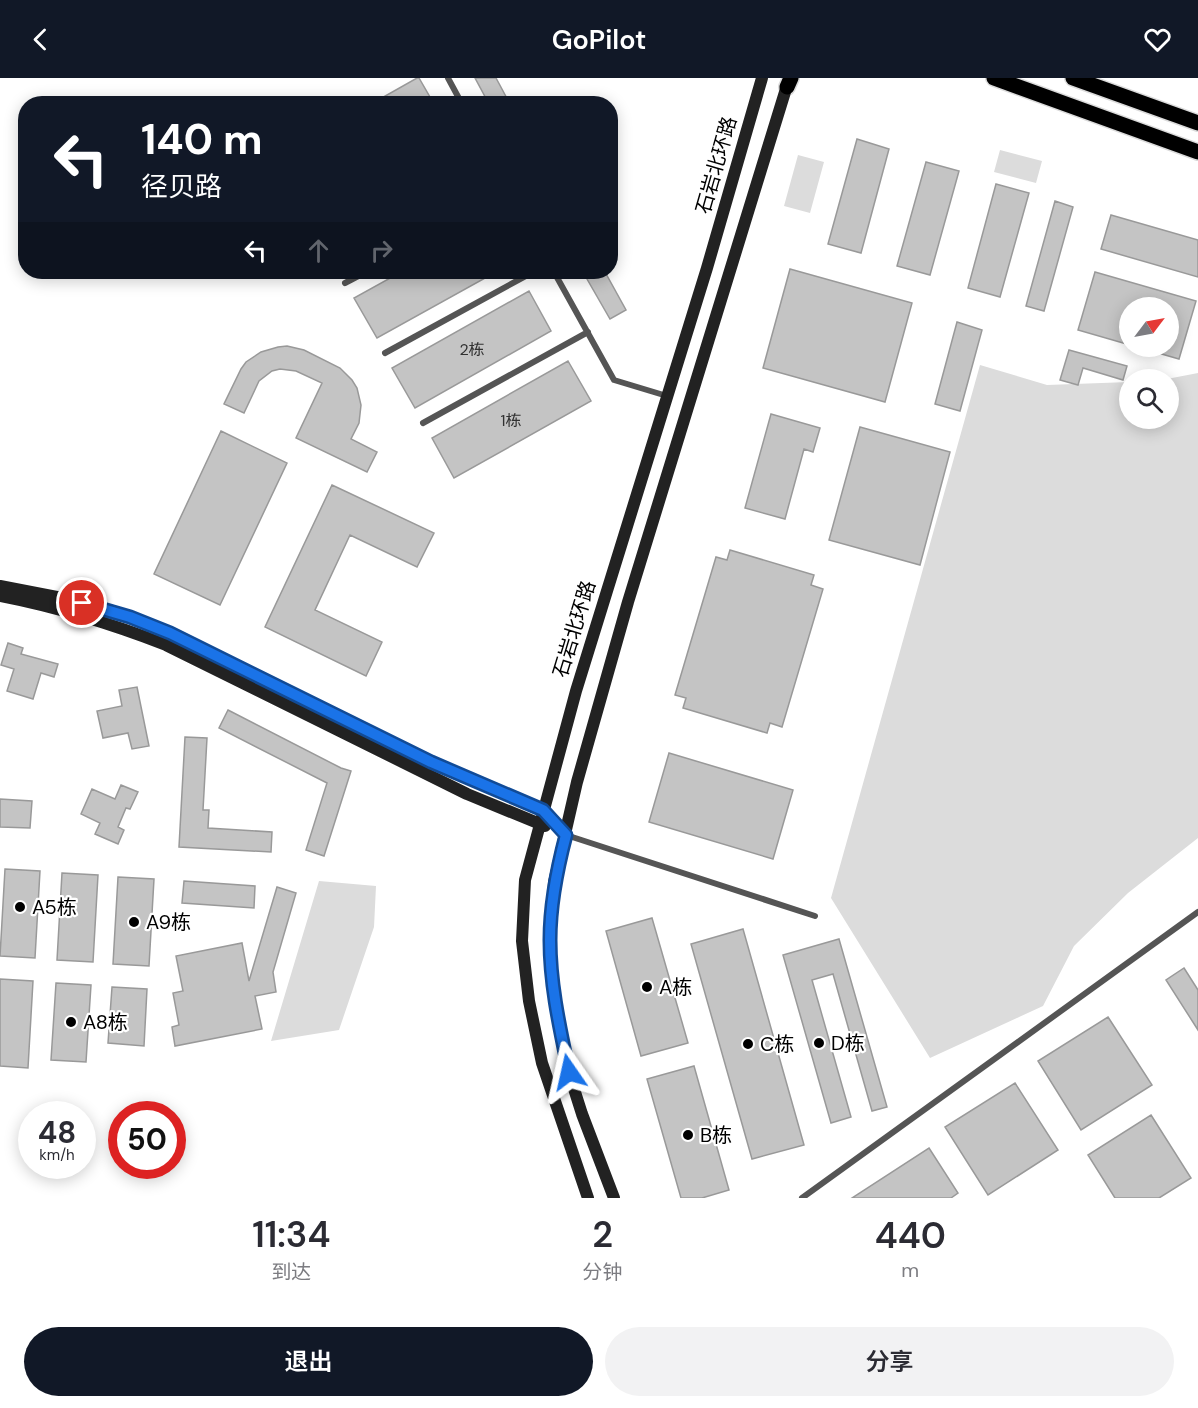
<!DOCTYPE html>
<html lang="zh">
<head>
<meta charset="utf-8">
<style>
	:root { --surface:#fff; --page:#f2f2f3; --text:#2b2b33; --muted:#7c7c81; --accent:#111827 }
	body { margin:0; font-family:"DM Sans","Noto Sans SC",sans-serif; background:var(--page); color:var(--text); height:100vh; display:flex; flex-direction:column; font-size:22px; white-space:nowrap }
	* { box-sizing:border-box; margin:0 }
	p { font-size:20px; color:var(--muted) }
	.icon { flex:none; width:33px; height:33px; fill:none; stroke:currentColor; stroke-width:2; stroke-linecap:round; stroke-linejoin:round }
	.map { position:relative; height:1120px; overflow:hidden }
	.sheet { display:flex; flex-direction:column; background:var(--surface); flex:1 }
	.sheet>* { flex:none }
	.banner { position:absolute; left:18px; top:18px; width:600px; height:183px; border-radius:24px; box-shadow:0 3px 15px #0003; background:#111827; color:#fff; overflow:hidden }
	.needle { width:39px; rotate:58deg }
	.controls { position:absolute; left:1119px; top:219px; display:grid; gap:12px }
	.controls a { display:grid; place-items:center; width:60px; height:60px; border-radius:50%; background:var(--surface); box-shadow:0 3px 15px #0003; font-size:30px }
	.speed { position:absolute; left:18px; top:1023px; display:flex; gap:12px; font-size:30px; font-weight:700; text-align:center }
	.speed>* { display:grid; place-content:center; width:78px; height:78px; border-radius:50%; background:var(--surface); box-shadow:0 3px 15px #0003; line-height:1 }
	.speed small { font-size:15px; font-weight:400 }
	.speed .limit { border:9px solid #d22; background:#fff; color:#111 }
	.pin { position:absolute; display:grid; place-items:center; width:51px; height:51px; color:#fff; margin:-26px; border:3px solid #fff; border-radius:50%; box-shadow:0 2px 6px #0007 }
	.me { position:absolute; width:66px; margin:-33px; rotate:349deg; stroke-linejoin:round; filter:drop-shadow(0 0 4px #0008) }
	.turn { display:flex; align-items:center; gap:21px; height:126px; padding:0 24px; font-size:27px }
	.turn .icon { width:78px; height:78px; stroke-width:2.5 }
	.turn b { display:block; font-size:42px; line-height:51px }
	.lanes { display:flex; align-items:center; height:57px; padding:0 24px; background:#0003; justify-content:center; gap:30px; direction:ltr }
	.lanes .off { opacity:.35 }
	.eta { display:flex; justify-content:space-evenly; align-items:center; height:102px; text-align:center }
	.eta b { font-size:36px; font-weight:600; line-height:42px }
	.button { display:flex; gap:12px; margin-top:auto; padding:12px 24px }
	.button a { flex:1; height:69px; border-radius:36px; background:var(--accent); color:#fff; font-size:24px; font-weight:600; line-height:69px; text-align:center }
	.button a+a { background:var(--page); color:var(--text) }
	header { display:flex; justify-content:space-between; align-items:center; height:78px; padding:0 24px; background:var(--accent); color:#fff; font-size:27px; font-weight:600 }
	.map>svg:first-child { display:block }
	.green { fill:#dcdcdc }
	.building { fill:#c4c4c4; stroke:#999; stroke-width:1.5 }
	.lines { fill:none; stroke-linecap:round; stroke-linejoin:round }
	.primary-casing { stroke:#dbdbdb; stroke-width:18 }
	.lane { stroke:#555; stroke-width:6 }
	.secondary { stroke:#222; stroke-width:12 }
	.primary { stroke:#000; stroke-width:15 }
	.route-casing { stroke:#114b97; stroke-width:15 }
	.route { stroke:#1a73e8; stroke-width:10 }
	.poi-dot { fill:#000; stroke:#fff; stroke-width:2 }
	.labels { text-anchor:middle; stroke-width:4.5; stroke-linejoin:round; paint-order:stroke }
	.number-label { font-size:16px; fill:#313131 }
	.street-label { font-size:20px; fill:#000; stroke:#fff }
	.poi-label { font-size:20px; fill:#000; stroke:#fff; text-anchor:start }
</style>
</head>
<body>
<header><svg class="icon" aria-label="back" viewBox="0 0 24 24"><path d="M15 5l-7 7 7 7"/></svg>GoPilot<svg class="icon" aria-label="heart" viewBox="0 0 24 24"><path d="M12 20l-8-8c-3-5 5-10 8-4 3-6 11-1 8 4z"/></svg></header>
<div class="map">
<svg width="1198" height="1120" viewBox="0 0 1198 1120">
	<rect width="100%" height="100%" fill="#fff"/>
	<!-- green -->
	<path class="green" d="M1000 72 1042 83 1036 105 994 94Z
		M798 77 824 84 810 135 784 128Z
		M980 287 1047 307 1129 304 1130 340H1168V302L1167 301 1198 295V760L1128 815 1074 868 1043 928 930 980 831 820Z
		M319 803 376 808 374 849 339 952 271 963Z"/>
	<!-- building -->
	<path class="building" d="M417 0H419L434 26H371Z
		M475 0H496L510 26H489Z
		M857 61 889 71 861 175 828 166Z
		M926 84 959 93 930 197 897 188Z
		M996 106 1029 115 1000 219 968 210Z
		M1055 123 1073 129 1044 233 1026 228Z
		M1111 137 1198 162V199L1101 171Z
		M790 191 912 225 885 324 763 290Z
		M401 194H496L377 260 354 220Z
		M583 194H605L626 232 610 241Z
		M1095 194 1196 223 1179 281 1144 271V268H1168V230H1130V267L1078 252Z
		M529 213 551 253 415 330 392 290Z
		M957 244 982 252 960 333 935 326Z
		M287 268 304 272 340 290 352 302 357 310 361 327 359 345 351 361 377 374 367 394 296 360 322 305 296 293 280 291 272 293 259 303 244 335 224 326 241 291 246 284 261 274 278 269Z
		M1069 272 1127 288 1123 302 1083 290 1078 307 1060 302Z
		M568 283 591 323 454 400 432 360Z
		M771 336 820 350 813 374 804 371 785 441 745 430Z
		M860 349 950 374 920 487 829 462Z
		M221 353 287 385 220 527 154 496Z
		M332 407 434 455 417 489 350 457 315 532 382 564 366 598 265 549Z
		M730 472 814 497 811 507 823 511 782 649 770 645 767 655 683 630 686 620 675 617 716 479 727 482Z
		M8 565 23 570 21 576 58 586 54 599 41 595 33 621 7 613 14 591 1 587Z
		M137 609 149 668 132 671 128 655 103 660 97 633 122 628 119 612Z
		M228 632 341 690 351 693 324 778 306 772 327 705 219 650Z
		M185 659 207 660 203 732H209L208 750 272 754 271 774 179 769Z
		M669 675 793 712 773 781 649 744Z
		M121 707 138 714 130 731 126 730 118 749 124 752 118 766 95 756 100 745 81 736 92 711 115 721Z
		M0 721 32 723 30 750 0 749Z
		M5 791 40 793 35 880 0 878Z
		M62 795 98 797 93 884 57 882Z
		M118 799 154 801 149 888 113 886Z
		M184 803 255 808 254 830 182 825Z
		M277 809 296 815 273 894 276 914 255 918 262 951 175 968 172 949 179 947 173 915 183 913 176 878 242 865 249 903Z
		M652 840 688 965 641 978 606 853Z
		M743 851 804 1067 752 1081 691 866Z
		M839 861 887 1029 872 1033 833 896 812 902 851 1039 831 1045 783 877Z
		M1184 890 1198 912V952L1166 902Z
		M0 901 33 903 28 990 0 988Z
		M56 905 91 907 86 984 51 982Z
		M112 909 147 911 144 968 108 965Z
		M1108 939 1152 1007 1081 1052 1038 983Z
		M694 988 729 1112 702 1120H681L647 1001Z
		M1015 1005 1058 1072 988 1117 945 1049Z
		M1151 1037 1191 1100 1159 1120H1115L1088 1077Z
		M929 1070 958 1115 951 1120H852Z"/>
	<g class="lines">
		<defs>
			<path id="primary" d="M994 0 1198 74
				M1073 0 1198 45
				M787 9 791 0"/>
		</defs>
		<!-- primary casing -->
		<use href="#primary" class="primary-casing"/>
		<!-- lane -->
		<path class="lane" d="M448 0 462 26
			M554 194 614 302 667 318
			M345 205 366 194
			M385 275 533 194
			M423 345 588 254
			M566 757 815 838
			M802 1120 1198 834"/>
		<!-- secondary -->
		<path class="secondary" d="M0 508 62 520 103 530 170 555 431 684 543 732 566 757
			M0 518C57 529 112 546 166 567L467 716 545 748
			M588 1120 542 985 529 923 522 863 525 802 576 613 707 190 762 0
			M614 1120 582 1036 569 995 558 937 552 899 550 861 554 804 577 704 628 524 789 1"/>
		<!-- primary -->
		<use href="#primary" class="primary"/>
	</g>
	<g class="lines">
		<defs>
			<path id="route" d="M82 525 130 539 170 555 431 684 543 732 566 757C557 791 550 826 550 862 550 907 560 951 569 994"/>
		</defs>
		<!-- route casing -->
		<use href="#route" class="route-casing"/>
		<!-- route -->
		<use href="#route" class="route"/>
	</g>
	<!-- markers -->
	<g class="poi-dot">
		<circle cx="20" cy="829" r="6"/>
		<circle cx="134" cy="844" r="6"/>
		<circle cx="647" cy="909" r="6"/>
		<circle cx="71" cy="944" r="6"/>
		<circle cx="819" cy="965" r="6"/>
		<circle cx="748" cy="966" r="6"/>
		<circle cx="688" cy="1057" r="6"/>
	</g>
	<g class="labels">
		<!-- number labels -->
		<g class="number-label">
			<text x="472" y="277">2栋</text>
			<text x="511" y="348">1栋</text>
		</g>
		<!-- street labels -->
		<g class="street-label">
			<text transform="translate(716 87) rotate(-74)" y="7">石岩北环路</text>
			<text transform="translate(574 551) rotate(-73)" y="7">石岩北环路</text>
		</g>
		<!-- poi labels -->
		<g class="poi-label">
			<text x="32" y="836">A5栋</text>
			<text x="146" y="851">A9栋</text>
			<text x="659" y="916">A栋</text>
			<text x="83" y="951">A8栋</text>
			<text x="831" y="972">D栋</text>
			<text x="760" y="973">C栋</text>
			<text x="700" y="1064">B栋</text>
		</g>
	</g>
</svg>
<div class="controls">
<a><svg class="needle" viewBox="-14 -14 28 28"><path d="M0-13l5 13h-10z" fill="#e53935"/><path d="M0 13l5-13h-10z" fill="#7c7c81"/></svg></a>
<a><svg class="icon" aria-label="search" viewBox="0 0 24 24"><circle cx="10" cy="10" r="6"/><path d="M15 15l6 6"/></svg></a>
</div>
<div class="speed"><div>48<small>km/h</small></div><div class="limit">50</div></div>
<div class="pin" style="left:82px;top:525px;background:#d93025"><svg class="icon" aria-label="arrive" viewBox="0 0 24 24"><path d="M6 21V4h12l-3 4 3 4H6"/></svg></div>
<svg class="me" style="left:569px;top:994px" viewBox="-20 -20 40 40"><path d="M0-17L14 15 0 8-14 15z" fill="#1a73e8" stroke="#fff" stroke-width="4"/></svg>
<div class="banner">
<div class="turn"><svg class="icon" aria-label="left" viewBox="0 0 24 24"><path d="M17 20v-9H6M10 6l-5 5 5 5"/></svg><div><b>140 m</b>径贝路</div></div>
<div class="lanes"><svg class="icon" aria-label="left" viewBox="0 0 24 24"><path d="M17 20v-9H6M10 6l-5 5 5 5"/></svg><svg class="icon off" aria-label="ahead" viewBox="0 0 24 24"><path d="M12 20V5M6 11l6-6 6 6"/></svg><svg class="icon off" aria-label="right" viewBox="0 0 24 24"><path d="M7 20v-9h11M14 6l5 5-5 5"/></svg></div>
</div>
</div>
<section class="sheet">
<div class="eta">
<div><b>11:34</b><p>到达</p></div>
<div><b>2</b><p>分钟</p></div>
<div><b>440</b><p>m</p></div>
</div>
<div class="button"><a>退出</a><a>分享</a></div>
</section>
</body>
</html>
